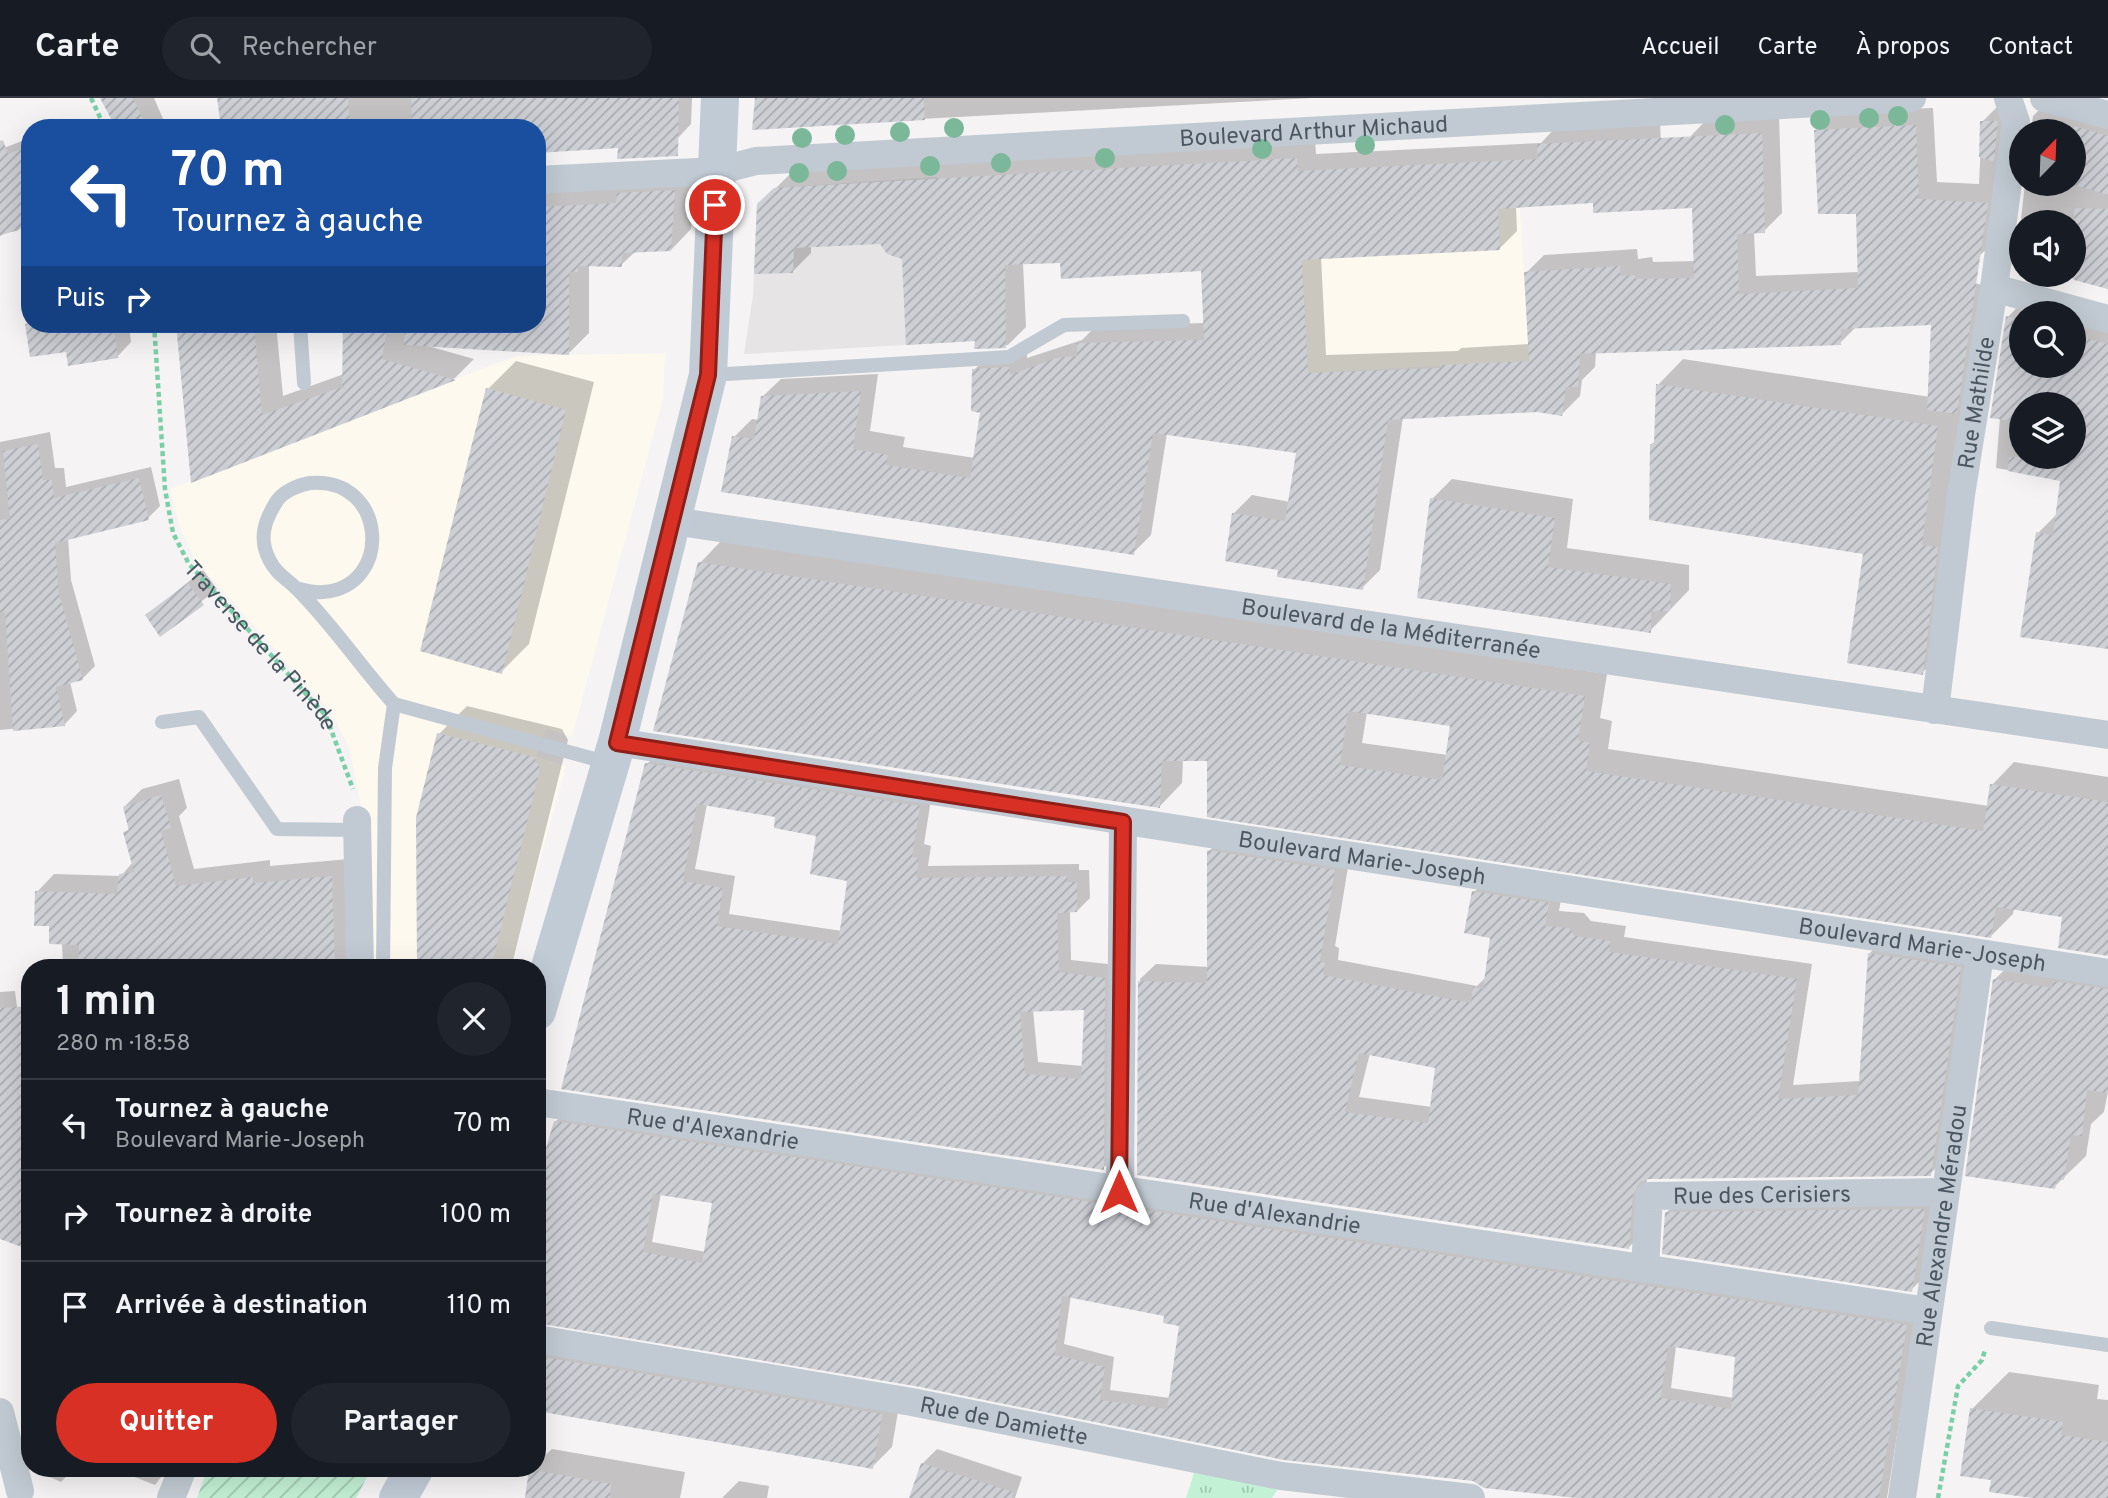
<!DOCTYPE html>
<html lang="fr">
<head>
<meta charset="utf-8">
<style>
	:root { --surface:#171b24; --page:#20242c; --text:#f1f3f6; --muted:#9ea1a6; --line:#363941; --accent:#d93025 }
	body { margin:0; font-family:Overpass,sans-serif; background:var(--page); color:var(--text); height:100vh; display:flex; flex-direction:column; font-size:26px; white-space:nowrap }
	* { box-sizing:border-box; margin:0 }
	p { font-size:23px; color:var(--muted) }
	.icon { flex:none; width:38px; height:38px; fill:none; stroke:currentColor; stroke-width:2; stroke-linecap:round; stroke-linejoin:round }
	.map { position:relative; flex:1; overflow:hidden }
	.panel { position:absolute; left:21px; top:861px; width:525px; height:518px; display:flex; flex-direction:column; background:var(--surface); border-radius:28px; box-shadow:0 7px 28px #0002 }
	.panel>* { flex:none }
	.hud { position:absolute; left:21px; top:21px; width:525px; height:214px; border-radius:28px; box-shadow:0 7px 28px #0002; background:#1a4fa0; color:#fff; overflow:hidden }
	.needle { width:46px; rotate:23deg }
	.buttons { position:absolute; left:2009px; top:21px; display:grid; gap:14px }
	.buttons a { display:grid; place-items:center; width:77px; height:77px; border-radius:50%; background:var(--surface); box-shadow:0 7px 28px #0002; font-size:35px }
	.pin { position:absolute; display:grid; place-items:center; width:60px; height:60px; color:#fff; margin:-30px; border:4px solid #fff; border-radius:50%; box-shadow:0 2px 7px #0007 }
	.me { position:absolute; width:77px; margin:-38px; rotate:0deg; stroke-linejoin:round; filter:drop-shadow(0 0 5px #0008) }
	.turn { display:flex; align-items:center; gap:24px; height:147px; padding:0 35px; font-size:32px }
	.turn .icon { width:91px; height:91px; stroke-width:2.5 }
	.turn b { display:block; font-size:49px; line-height:60px }
	.then { display:flex; align-items:center; height:66px; padding:0 35px; background:#0003; gap:14px; font-size:26px }
	.round { display:grid; place-items:center; flex:none; width:74px; height:74px; border-radius:37px; background:var(--page) }
	.overview { display:flex; align-items:center; justify-content:space-between; height:119px; padding:0 35px }
	h1 { font-size:42px; font-weight:700; line-height:52px }
	.action { display:flex; gap:14px; margin-top:auto; padding:14px 35px }
	.action a { flex:1; height:80px; border-radius:42px; background:var(--accent); color:#fff; font-size:28px; font-weight:700; line-height:80px; text-align:center }
	.action a+a { background:var(--page); color:var(--text) }
	ul { padding:0; list-style:none }
	li { display:flex; align-items:center; gap:21px; height:91px; padding:0 35px; border-top:2px solid var(--line) }
	li div { flex:1 }
	li b { display:block; font-size:26px }
	li em { font-style:normal }
	header { display:flex; align-items:center; gap:42px; box-sizing:border-box; height:98px; padding:0 35px; background:var(--surface); border-bottom:2px solid var(--line) }
	header strong { font-size:33px }
	nav { display:flex; gap:38px; margin-inline-start:auto; font-size:24px }
	.search { width:490px; height:63px; background:var(--page); display:flex; align-items:center; gap:18px; box-sizing:border-box; padding:0 24px; border-radius:38px; color:var(--muted); font-size:26px }
	.map>svg:first-child { display:block }
	.commercial { fill:#fdf9ef }
	.education { fill:#e6e4e5 }
	.grass { fill:url(#grass-tufts) }
	.garden { fill:url(#garden-furrows) }
	.shadow { fill:#0003; fill-rule:evenodd }
	.building { fill:url(#building-hatch); fill-rule:evenodd }
	.lines { fill:none; stroke-linecap:round; stroke-linejoin:round }
	.path { stroke:#7ad0a6; stroke-width:4.5; stroke-dasharray:5 3.5; stroke-linecap:butt }
	.lane { stroke:#c1cad2; stroke-width:14 }
	.street { stroke:#c1cad2; stroke-width:28 }
	.secondary { stroke:#c1cbd6; stroke-width:38 }
	.tree { fill:#7bb799 }
	.route-casing { stroke:#8d1f18; stroke-width:18 }
	.route { stroke:#d93025; stroke-width:12 }
	.labels { text-anchor:middle; stroke-width:5; stroke-linejoin:round; paint-order:stroke }
	.street-label { font-size:23px; fill:#4a5661; stroke:#fff }
</style>
</head>
<body>
<header>
<strong>Carte</strong>
<div class="search"><svg class="icon" aria-label="search" viewBox="0 0 24 24"><circle cx="10" cy="10" r="6"/><path d="M15 15l6 6"/></svg>Rechercher</div>
<nav><a>Accueil</a><a>Carte</a><a>À propos</a><a>Contact</a></nav>
</header>
<div class="map">
<svg width="2108" height="1400" viewBox="0 0 2108 1400">
	<defs>
		<pattern id="grass-tufts" width="24" height="20" patternUnits="userSpaceOnUse" patternTransform="scale(1.75)"><rect width="24" height="20" fill="#c3f1d5"/><path d="M3 7l-1-3M5 7V3M7 7l1-3M15 17l-1-3M17 17v-4M19 17l1-3" fill="none" stroke="#a0c6b0"/></pattern>
		<pattern id="garden-furrows" width="10" height="10" patternUnits="userSpaceOnUse" patternTransform="scale(1.75)"><rect width="10" height="10" fill="#c3f1d5"/><path d="M-1 1l2-2M0 10L10 0M9 11l2-2" fill="none" stroke="#a0c6b0"/></pattern>
		<pattern id="building-hatch" width="6" height="6" patternUnits="userSpaceOnUse" patternTransform="scale(1.75)"><rect width="6" height="6" fill="#cdcfd5"/><path d="M-1 1l2-2M0 6l6-6M5 7l2-2" fill="none" stroke="#a8abb0"/></pattern>
	</defs>
	<rect width="100%" height="100%" fill="#f5f3f3"/>
	<!-- commercial -->
	<path class="commercial" d="M1517 62 1529 263 1308 275 1298 73Z
		M665 255 663 301 572 639 546 631 536 658 566 668 510 870H365L363 718 349 649 332 616 195 461 180 430 170 391 516 258Z"/>
	<!-- education -->
	<path class="education" d="M937 79 959 244 744 256 753 197 757 106 774 90Z"/>
	<!-- grass -->
	<path class="grass" d="M1194 1375 1279 1389 1272 1400H1186Z"/>
	<!-- garden -->
	<path class="garden" d="M208 1370H372L356 1400H197Z"/>
	<!-- shadow -->
	<path class="shadow" d="M102 0H154L167 30H118Z
		M218 0H692L691 26 678 40 537 30H223Z
		M757 0H1312L754 30Z
		M2015 5 1999 140 1979 158 1972 184 1991 190 1947 550 1922 575 1865 455 1652 346 1655 343 1658 287 1683 261 1930 299 1933 225 1857 228 1840 245 1596 254 1595 269 1582 282 1580 298 1562 316 1537 313 1403 319 1380 472 1362 490 1280 471 1234 415 1252 397 1290 404 1298 354 1167 335 1151 437 1133 455 734 339 752 321 759 322 762 299 781 281 878 276 870 333 905 339 903 349 975 360 982 313 974 272 992 254 1027 251V260L1082 242 1096 228 1205 225 1202 172 1062 164 1023 165 1026 229 1008 247 976 250 977 241 903 160 881 144 811 147V155L793 173 759 107 794 72 1315 42 1316 56 1541 45 1557 28 1660 24 1663 93 1595 103 1516 108 1517 133 1499 151 1321 159 1326 257 1458 253 1461 250 1530 246 1526 175 1544 157 1637 151 1638 161 1652 159 1653 164 1695 163 1690 39 1708 20 1779 18 1782 115 1764 133 1754 134 1756 178 1859 174 1857 114 1816 32 1834 14 1933 10 1937 84 1979 86 1982 24 2000 6Z
		M2045 6 2108 23V190L2060 177H2074V124H2021V166L2016 165 2025 86H2074V33H2031L2033 18Z
		M30 40V124L17 133 0 136V47L1 51Z
		M695 72 691 131 671 152 636 153 621 167H589V235L569 255 428 248 474 261 455 280 192 382 177 226H276L283 298 344 276 345 226H537V90Z
		M2027 199 2108 221V549L2038 435 2057 416 2062 381 1996 370 2008 219ZM2021 215H2074V268H2021ZM2021 306H2074V359H2021Z
		M30 218V226H129L131 244 117 259 68 252 31 257 26 222Z
		M516 263 594 284 529 546 501 574 488 291Z
		M50 334 55 370H64L66 389 151 369 160 408 148 420 68 440 71 482 95 568 82 581 70 584 77 613 65 626 0 632V344Z
		M1452 381 1573 401 1567 450 1689 467V492L1650 533 1432 401Z
		M722 442 1607 576 1600 620 1612 623 1608 651 1989 708 1992 687 2014 664 2108 679V856L2064 817 2014 810 2013 816 1991 838 1208 662 1183 661 1182 685 1160 708 700 465ZM1367 614 1452 626 1448 657 1362 645Z
		M203 472 217 491 161 536 147 517Z
		M467 608 562 631 568 642 511 870H418L439 636Z
		M660 653 932 695 924 746 931 748 928 768 1079 766V772H1089L1090 800 1077 813H1070L1071 862 1117 867 1116 1058 1103 1070 564 989 647 666ZM707 706 777 718 818 737 849 781 842 833 729 816 735 778 695 771ZM1085 911 1083 968 1038 964 1033 912Z
		M179 681 187 710 179 718 194 771 270 762V768L349 761 352 870H63L62 845 37 794 54 776 121 778 133 764 125 734 130 730 124 709 142 691Z
		M1224 738 1350 757 1335 848 1339 850 1338 862 1477 888 1487 878 1492 838 1474 794 1489 779 1563 790 1559 813 1584 815 1591 823 1626 828 1624 839 1812 866 1793 987 1860 983 1870 855 1885 840 1976 854 1946 1060 1930 1076 1647 1080 1644 1134 1629 1149 1139 1076 1140 881 1156 866 1209 869V753ZM1370 955 1437 969 1432 1009 1359 999Z
		M2018 859 2108 866V993L2104 1014 2091 1026 2086 1058 2054 1089 1995 881Z
		M15 893 23 957 0 1139V894Z
		M566 1014 1916 1217 1887 1400H1597L1473 1382 540 1223 555 1024ZM661 1095 714 1103 706 1154 652 1144ZM1071 1197 1166 1217 1181 1227 1170 1300 1110 1292 1114 1259 1064 1246ZM1676 1248 1737 1258 1734 1300 1671 1290Z
		M1937 1099 1924 1179 1911 1192 1666 1115 1679 1102Z
		M558 1238 901 1296 892 1349 872 1369 538 1259Z
		M2009 1274 2099 1287 2097 1301 2108 1302V1400H2035L1993 1381 1972 1311Z
		M552 1351 685 1374 680 1400H526L531 1372 537 1370V1365Z
		M937 1351 1022 1379 1015 1400H911L922 1366Z
		M39 1370H74L61 1384 41 1375Z
		M112 1370H168L155 1387Z
		M739 1383 769 1388 767 1400H722Z"/>
	<!-- building -->
	<path class="building" d="M100 0H133L147 30H116Z
		M217 0H348L350 30H221Z
		M411 0H679L678 58 617 61 618 50 537 55V30H412Z
		M755 0H924L925 22 752 32Z
		M1980 23H1998L1994 64 1979 59Z
		M1916 27 1919 101 1988 105 1957 316 1927 312 1931 227 1841 231V247L1580 256 1578 289H1566L1562 318 1537 314 1388 322 1363 492 1277 479 1278 472 1225 463 1232 415 1285 423 1296 355 1153 335 1134 457 721 394 732 338 754 341 761 298 861 293 853 351 888 357 886 367 970 380 980 315 971 313 972 271 1009 269 1010 277 1056 260 1077 258V245L1204 242 1201 173 1061 181 1060 165 1005 167 1006 250 974 251 975 243 906 247 902 161 887 156 880 146 794 150 793 175 754 176 757 106 774 90 1297 60 1298 73 1538 61 1537 46 1762 35 1765 135 1737 136 1739 196 1858 190 1856 116H1818L1814 32ZM1593 105V115L1692 110 1694 180 1635 181V177L1620 178V168L1524 174 1529 263 1442 267 1441 270 1308 275 1302 162 1500 152 1498 111Z
		M2074 28 2108 38V97L2074 87Z
		M3 42 8 56 21 51 30 74V87L21 91 30 114V126L0 138V43Z
		M675 92 671 153 622 155V169L578 168V174H569V257L404 247 405 226H537V109L616 105 617 95Z
		M2074 110 2108 111V191L2074 182Z
		M2006 218 2021 222V268H2074V237L2108 246V551L2020 539 2036 434 2053 437 2060 383 2008 373 2009 359H2074V306H2021V324L1990 320Z
		M25 226H113L118 260 68 268 66 254 30 259Z
		M176 226H254L262 317 342 289 343 226H388L382 261 456 282 191 385Z
		M1656 286 1938 328 1922 447 1938 449 1923 577 1847 565 1863 456 1649 422 1650 346H1654Z
		M486 290 566 312 502 576 420 553Z
		M38 346 43 382H52L54 400 139 380 149 422 55 445 59 496 83 582 56 589 65 628 13 633 5 514H0V422L10 421 3 353Z
		M1430 400 1555 420 1548 469 1671 486 1670 513H1651V535L1417 500Z
		M698 464 1585 598 1578 642 1590 645 1586 673 1983 733 1990 686 2108 704V858L2058 850 2062 819 1996 809 1991 840 1207 719V663H1162L1160 710 653 633ZM1348 613 1450 628 1442 682 1340 667Z
		M188 485 204 507 160 539 145 517Z
		M437 635 534 659 540 671 491 870H417L416 720Z
		M645 665 920 708 912 759 919 760 916 780 1067 778V784H1077V814L1057 815 1059 874 1105 880 1104 1072 561 991ZM697 706 775 719 774 730 816 738 810 776 847 783 838 846 717 828 723 790 683 783ZM1084 912 1081 981 1025 976 1020 914Z
		M161 697 171 730 161 733 176 788 253 779V785L332 778 335 870H78L79 847 49 846V828H34L35 793 117 796 119 776 134 774 123 734 129 733 123 709Z
		M1207 752 1335 772 1320 863 1325 865 1323 877 1471 905 1473 889 1483 891 1490 840 1464 835 1472 793 1549 805 1545 828 1569 830 1575 838 1611 843 1609 854 1797 881 1778 1001 1858 997 1868 855 1961 869 1931 1078 1648 1081 1640 1084 1633 1096 1629 1151 1137 1077 1138 883 1207 885ZM1359 955 1435 970 1428 1025 1345 1014Z
		M1993 881 2052 890 2053 883 2108 891V995L2087 992 2082 1038 2071 1037 2064 1082 2057 1081 2055 1091 1965 1078Z
		M30 908V1152L0 1141V910Z
		M554 1023 1907 1227 1879 1400H1576L1484 1390 1473 1383 1284 1362 915 1288 537 1225V1081ZM653 1096 712 1105 702 1165 643 1154ZM1062 1198 1164 1218 1163 1225 1179 1228 1167 1311 1100 1302 1105 1269 1055 1257ZM1668 1248 1735 1259 1731 1311 1661 1300Z
		M1925 1111 1912 1194 1662 1156 1665 1114Z
		M537 1258 882 1316 873 1371 537 1313Z
		M1970 1310 2063 1324 2061 1337 2108 1344V1400H2032L1989 1394 1991 1382 1960 1378Z
		M921 1365 1013 1394 1012 1400H909Z
		M529 1371 611 1386 610 1400H525Z"/>
	<g class="lines">
		<!-- path -->
		<g class="path">
			<path d="M91 0 105 30"/>
			<path id="s1" d="M154 226 165 391 173 435 189 466 326 618 353 691"/>
			<path d="M1938 1400 1958 1288 1982 1262 1985 1252"/>
		</g>
		<!-- lane -->
		<path class="lane" d="M300 226 304 285
			M710 277 1009 259 1064 227 1183 223
			M296 490C304 492 315 495 323 494 394 489 387 378 310 385 298 387 281 394 275 406 264 424 259 441 269 461 276 476 286 480 297 491 332 526 361 569 394 606
			M162 624 199 619 277 731 357 732
			M383 870 385 670 394 606 609 665
			M1991 1230 2108 1247"/>
		<!-- street -->
		<g class="street">
			<path d="M2044 0 2108 17"/>
			<path id="s2" d="M537 82 717 73 756 63 1912 0"/>
			<path d="M1994 190 2108 221"/>
			<path id="s3" d="M673 423 2108 637"/>
			<path id="s4" d="M1935 612 1961 397 1994 190 2016 24 2008 0"/>
			<path id="s5" d="M617 644 2108 875"/>
			<path d="M357 722 360 870"/>
			<path id="s6" d="M537 1004 1928 1213"/>
			<path d="M1120 1094 1123 724"/>
			<path id="s7" d="M1645 1171 1649 1098 1945 1094"/>
			<path id="s8" d="M537 1241 912 1304 1281 1378 1471 1400"/>
			<path d="M0 1314 20 1393"/>
			<path d="M171 1400 183 1370"/>
			<path id="s9" d="M1902 1400 1980 857"/>
		</g>
		<!-- secondary -->
		<path class="secondary" d="M537 913 617 644 708 277 720 0
			M398 1400 415 1370"/>
	</g>
	<!-- trees -->
	<g class="tree">
		<circle cx="1898" cy="18" r="10"/>
		<circle cx="1869" cy="20" r="10"/>
		<circle cx="1820" cy="22" r="10"/>
		<circle cx="1725" cy="27" r="10"/>
		<circle cx="954" cy="30" r="10"/>
		<circle cx="900" cy="34" r="10"/>
		<circle cx="845" cy="37" r="10"/>
		<circle cx="802" cy="40" r="10"/>
		<circle cx="1365" cy="47" r="10"/>
		<circle cx="1262" cy="51" r="10"/>
		<circle cx="1105" cy="60" r="10"/>
		<circle cx="1001" cy="65" r="10"/>
		<circle cx="930" cy="68" r="10"/>
		<circle cx="837" cy="73" r="10"/>
		<circle cx="799" cy="75" r="10"/>
	</g>
	<g class="lines">
		<defs>
			<path id="route" d="M715 107 708 277 617 645 1123 724 1119 1094"/>
		</defs>
		<!-- route casing -->
		<use href="#route" class="route-casing"/>
		<!-- route -->
		<use href="#route" class="route"/>
	</g>
	<g class="labels">
		<!-- street labels -->
		<g class="street-label">
			<text dy="8" stroke="none"><textPath href="#s2" startOffset="779">Boulevard Arthur Michaud</textPath></text>
			<text dy="8" stroke="none"><textPath href="#s4" startOffset="310">Rue Mathilde</textPath></text>
			<text dy="8" stroke="none"><textPath href="#s3" startOffset="726">Boulevard de la Méditerranée</textPath></text>
			<text dy="8" stroke="none"><textPath href="#s1" startOffset="354">Traverse de la Pinède</textPath></text>
			<text dy="8" stroke="none"><textPath href="#s5" startOffset="754">Boulevard Marie-Joseph</textPath></text>
			<text dy="8" stroke="none"><textPath href="#s5" startOffset="1321">Boulevard Marie-Joseph</textPath></text>
			<text dy="8" stroke="none"><textPath href="#s6" startOffset="178">Rue d'Alexandrie</textPath></text>
			<text dy="8" stroke="none"><textPath href="#s7" startOffset="186">Rue des Cerisiers</textPath></text>
			<text dy="8" stroke="none"><textPath href="#s6" startOffset="746">Rue d'Alexandrie</textPath></text>
			<text dy="8" stroke="none"><textPath href="#s9" startOffset="275">Rue Alexandre Méradou</textPath></text>
			<text dy="8" stroke="none"><textPath href="#s8" startOffset="474">Rue de Damiette</textPath></text>
		</g>
	</g>
</svg>
<div class="buttons">
<a><svg class="needle" viewBox="-14 -14 28 28"><path d="M0-13l5 13h-10z" fill="#e53935"/><path d="M0 13l5-13h-10z" fill="#9ea1a6"/></svg></a>
<a><svg class="icon" aria-label="sound" viewBox="0 0 24 24"><path d="M4 9h4l5-4v14l-5-4H4zM17 9q2 3 0 6"/></svg></a>
<a><svg class="icon" aria-label="search" viewBox="0 0 24 24"><circle cx="10" cy="10" r="6"/><path d="M15 15l6 6"/></svg></a>
<a><svg class="icon" aria-label="layers" viewBox="0 0 24 24"><path d="M12 4l9 5-9 5-9-5zM3 14l9 5 9-5"/></svg></a>
</div>
<div class="pin" style="left:715px;top:107px;background:#d93025"><svg class="icon" aria-label="arrive" viewBox="0 0 24 24"><path d="M6 21V4h12l-3 4 3 4H6"/></svg></div>
<svg class="me" style="left:1119px;top:1094px" viewBox="-20 -20 40 40"><path d="M0-17L14 15 0 8-14 15z" fill="#d93025" stroke="#fff" stroke-width="4"/></svg>
<div class="hud">
<div class="turn"><svg class="icon" aria-label="left" viewBox="0 0 24 24"><path d="M17 20v-9H6M10 6l-5 5 5 5"/></svg><div><b>70 m</b>Tournez à gauche</div></div>
<div class="then">Puis<svg class="icon" aria-label="right" viewBox="0 0 24 24"><path d="M7 20v-9h11M14 6l5 5-5 5"/></svg></div>
</div>
<section class="panel">
<div class="overview"><div><h1>1 min</h1><p>280 m · 18:58</p></div><a class="round"><svg class="icon" aria-label="close" viewBox="0 0 24 24"><path d="M6 6l12 12M18 6L6 18"/></svg></a></div>
<ul>
<li><svg class="icon" aria-label="left" viewBox="0 0 24 24"><path d="M17 20v-9H6M10 6l-5 5 5 5"/></svg><div><b>Tournez à gauche</b><p>Boulevard Marie-Joseph</p></div><em>70 m</em></li>
<li><svg class="icon" aria-label="right" viewBox="0 0 24 24"><path d="M7 20v-9h11M14 6l5 5-5 5"/></svg><div><b>Tournez à droite</b></div><em>100 m</em></li>
<li><svg class="icon" aria-label="arrive" viewBox="0 0 24 24"><path d="M6 21V4h12l-3 4 3 4H6"/></svg><div><b>Arrivée à destination</b></div><em>110 m</em></li>
</ul>
<div class="action"><a>Quitter</a><a>Partager</a></div>
</section>
</div>
</body>
</html>
